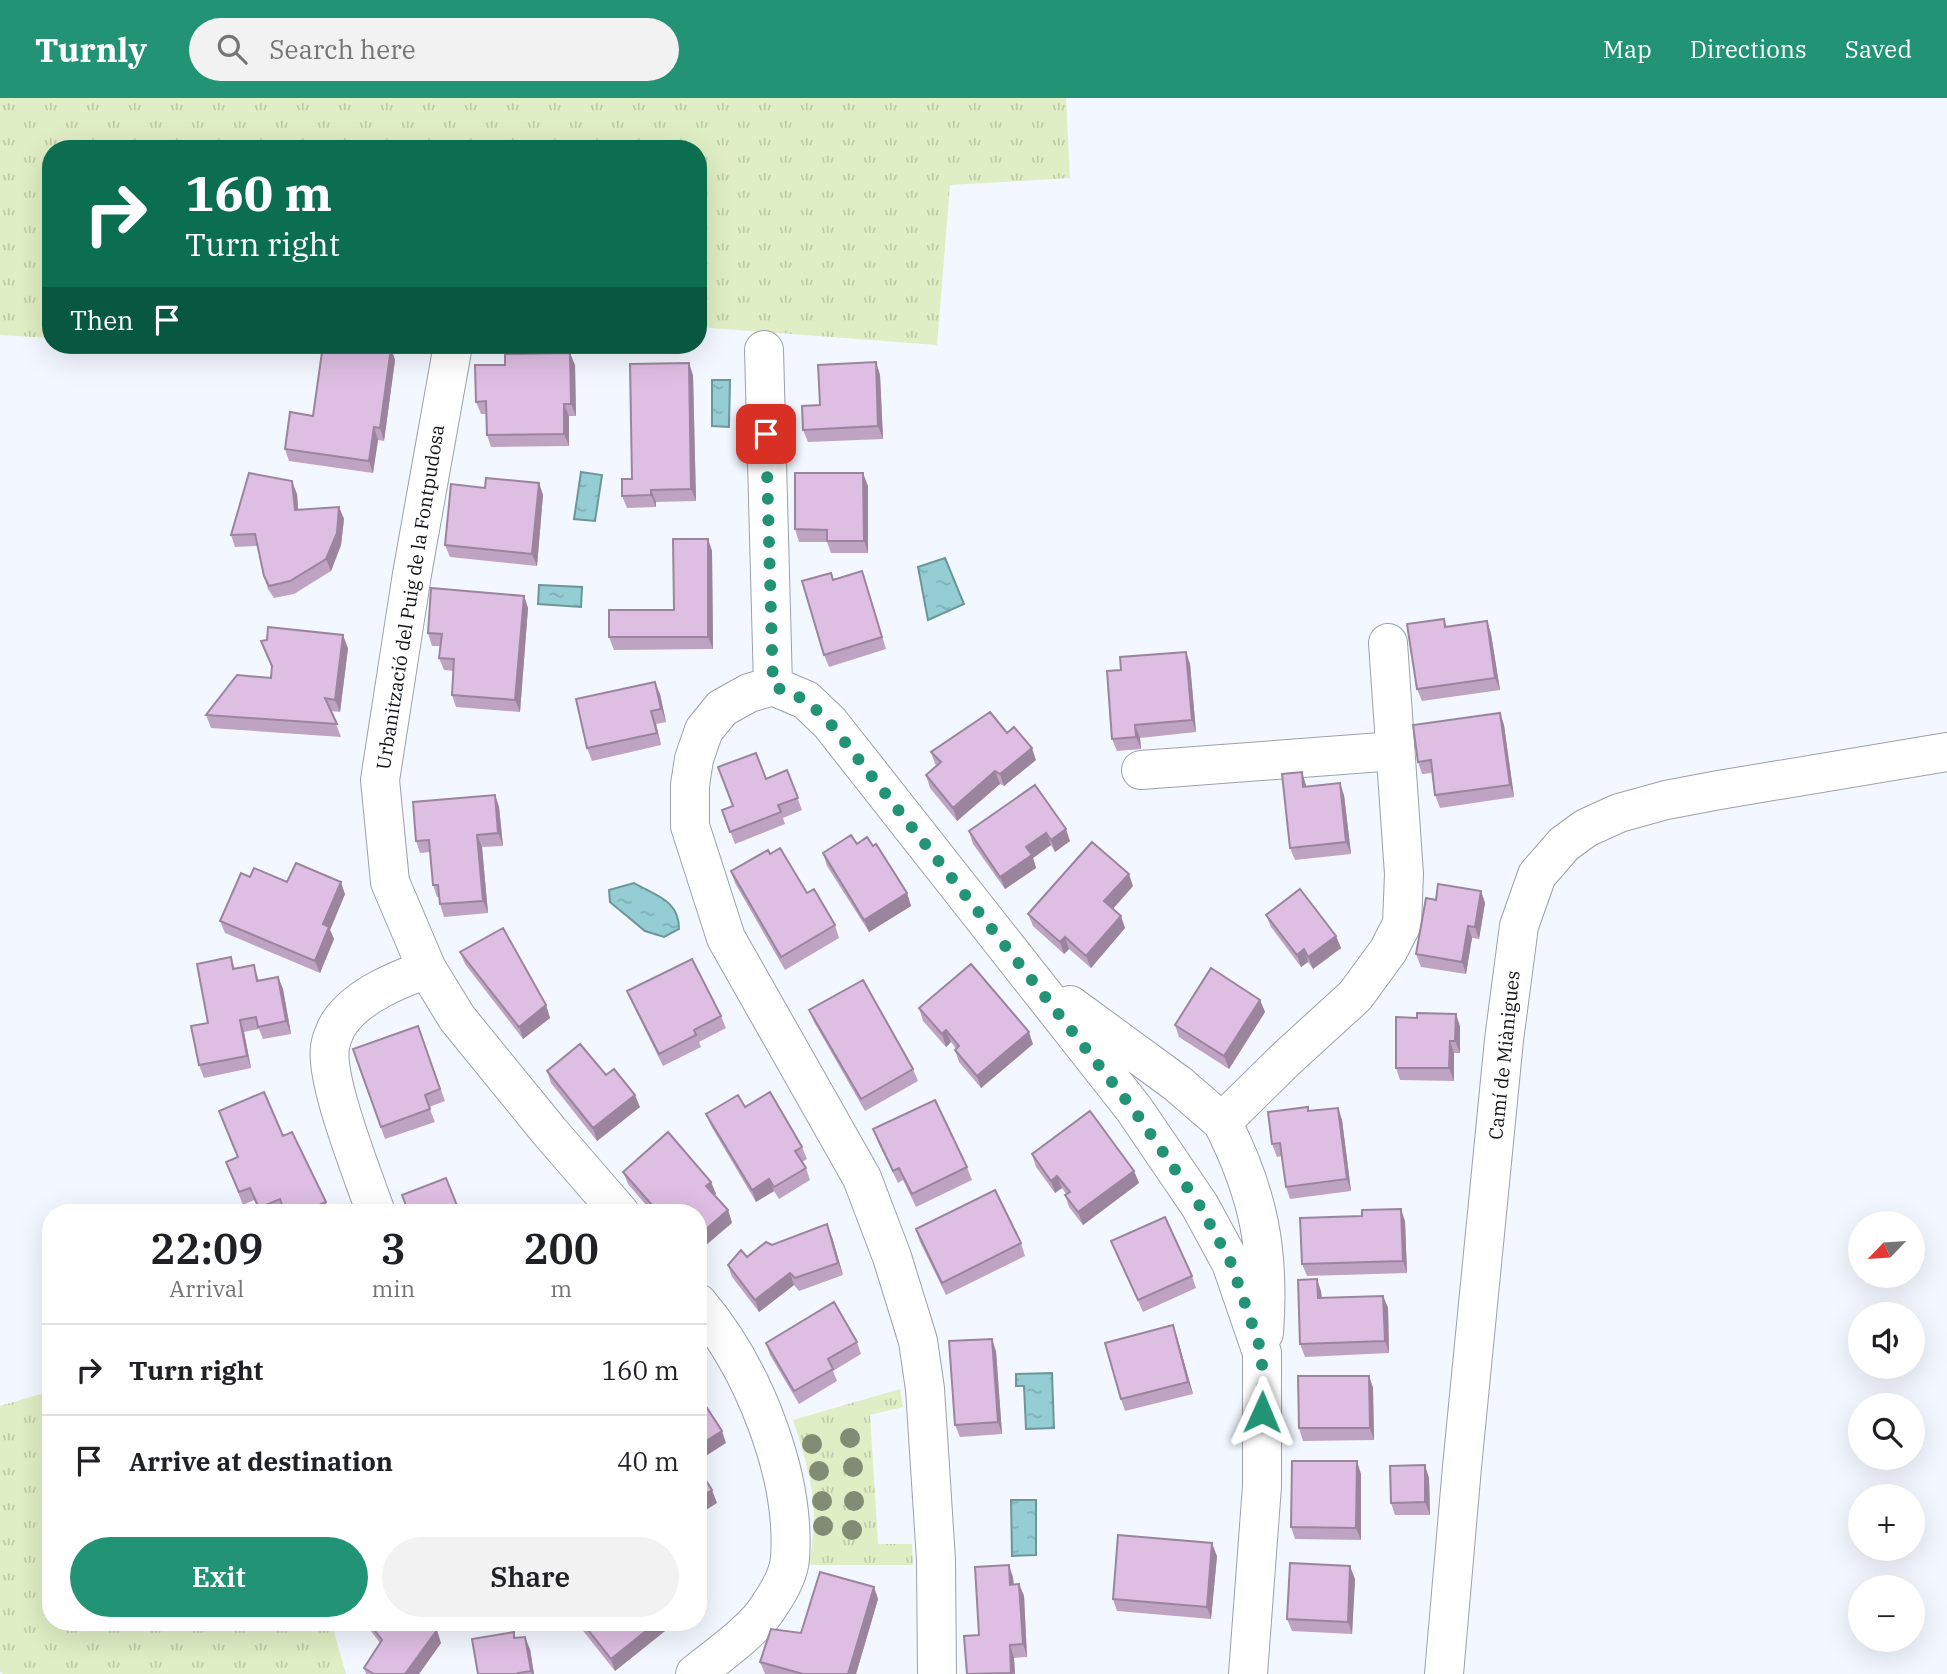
<!DOCTYPE html>
<html lang="en">
<head>
<meta charset="utf-8">
<style>
	:root { --surface:#fff; --page:#f2f2f2; --text:#202124; --muted:#757577; --line:#e0e0e0; --accent:#239375 }
	body { margin:0; font-family:"IBM Plex Serif",serif; background:var(--page); color:var(--text); height:100vh; display:flex; flex-direction:column; font-size:26px; white-space:nowrap }
	* { box-sizing:border-box; margin:0 }
	p { font-size:23px; color:var(--muted) }
	.icon { flex:none; width:38px; height:38px; fill:none; stroke:currentColor; stroke-width:2; stroke-linecap:round; stroke-linejoin:round }
	.map { position:relative; flex:1; overflow:hidden }
	.details { position:absolute; left:42px; top:1106px; width:665px; height:427px; display:flex; flex-direction:column; background:var(--surface); border-radius:28px; box-shadow:0 7px 28px #0002 }
	.details>* { flex:none }
	.guide { position:absolute; left:42px; top:42px; width:665px; height:214px; border-radius:28px; box-shadow:0 7px 28px #0002; background:#0b6e4f; color:#fff; overflow:hidden }
	.needle { width:46px; rotate:245deg }
	.buttons { position:absolute; left:1848px; top:1113px; display:grid; gap:14px }
	.buttons a { display:grid; place-items:center; width:77px; height:77px; border-radius:50%; background:var(--surface); box-shadow:0 7px 28px #0002; font-size:35px }
	.pin { position:absolute; display:grid; place-items:center; width:60px; height:60px; color:#fff; margin:-30px; border-radius:14px; box-shadow:0 4px 10px #0006 }
	.me { position:absolute; width:77px; margin:-38px; rotate:1deg; stroke-linejoin:round; filter:drop-shadow(0 0 5px #0008) }
	.turn { display:flex; align-items:center; gap:24px; height:147px; padding:0 28px; font-size:32px }
	.turn .icon { width:91px; height:91px; stroke-width:2.5 }
	.turn b { display:block; font-size:49px; line-height:60px }
	.then { display:flex; align-items:center; height:66px; padding:0 28px; background:#0003; gap:14px; font-size:26px }
	.eta { display:flex; justify-content:space-evenly; align-items:center; height:119px; text-align:center }
	.eta b { font-size:42px; font-weight:600; line-height:49px }
	.primary-button { display:flex; gap:14px; margin-top:auto; padding:14px 28px }
	.primary-button a { flex:1; height:80px; border-radius:42px; background:var(--accent); color:#fff; font-size:28px; font-weight:600; line-height:80px; text-align:center }
	.primary-button a+a { background:var(--page); color:var(--text) }
	ul { padding:0; list-style:none }
	li { display:flex; align-items:center; gap:21px; height:91px; padding:0 28px; border-top:2px solid var(--line) }
	li div { flex:1 }
	li b { display:block; font-size:26px }
	li em { font-style:normal }
	header { display:flex; align-items:center; gap:42px; box-sizing:border-box; height:98px; padding:0 35px; background:var(--accent); color:#fff }
	header strong { font-size:33px }
	nav { display:flex; gap:38px; margin-inline-start:auto; font-size:24px }
	.search { width:490px; height:63px; background:var(--page); display:flex; align-items:center; gap:18px; box-sizing:border-box; padding:0 24px; border-radius:38px; color:var(--muted); font-size:26px }
	.map>svg:first-child { display:block }
	.grass { fill:url(#grass-tufts) }
	.water { fill:url(#water-ripples); stroke:#6d969b; stroke-width:2 }
	.lines { fill:none; stroke-linecap:round; stroke-linejoin:round }
	.minor-casing { stroke:#9ca1a9; stroke-width:40 }
	.minor { stroke:#fff; stroke-width:38 }
	.tree { fill:#828b74 }
	.wall { fill:#bfa3c2 }
	.shaded-wall { fill:#9b859e }
	.building { fill:#debee2; stroke:#9b859e; stroke-width:2 }
	.route { stroke:#239375; stroke-width:12; stroke-dasharray:0 21.6 }
	.labels { text-anchor:middle; stroke-width:5; stroke-linejoin:round; paint-order:stroke }
	.street-label { font-size:19px; fill:#121417; stroke:#fff }
</style>
</head>
<body>
<header>
<strong>Turnly</strong>
<div class="search"><svg class="icon" aria-label="search" viewBox="0 0 24 24"><circle cx="10" cy="10" r="6"/><path d="M15 15l6 6"/></svg>Search here</div>
<nav><a>Map</a><a>Directions</a><a>Saved</a></nav>
</header>
<div class="map">
<svg width="1947" height="1576" viewBox="0 0 1947 1576">
	<defs>
		<pattern id="grass-tufts" width="24" height="20" patternUnits="userSpaceOnUse" patternTransform="scale(1.75)"><rect width="24" height="20" fill="#dfeec4"/><path d="M3 7l-1-3M5 7V3M7 7l1-3M15 17l-1-3M17 17v-4M19 17l1-3" fill="none" stroke="#becba8"/></pattern>
		<pattern id="water-ripples" width="26" height="14" patternUnits="userSpaceOnUse" patternTransform="scale(1.75)"><rect width="26" height="14" fill="#94cdd3"/><path d="M2 4q2-2 4 0t4 0M15 11q2-2 4 0t4 0" fill="none" stroke="#7fafb4"/></pattern>
	</defs>
	<rect width="100%" height="100%" fill="#f3f7ff"/>
	<!-- grass -->
	<path class="grass" d="M0 0H1066L1070 80 950 87 937 247 698 229V51H51V240L0 237Z
		M900 1291 903 1309 870 1317 878 1446H912L913 1467H809C820 1408 811 1377 793 1322Z
		M51 1293V1524H331L346 1576H3L0 1573V1308Z"/>
	<!-- water -->
	<path class="water" d="M712 282H730L729 329 712 328Z
		M581 374 602 377 595 423 574 421Z
		M945 460 964 506 928 522 918 469Z
		M539 487 582 489 581 509 538 506Z
		M634 785C656 798 679 802 679 831L664 839 645 833 610 804 609 792Z
		M1052 1275 1054 1330 1026 1331 1024 1288H1016V1276Z
		M1011 1402H1036V1457L1012 1458Z"/>
	<g class="lines">
		<defs>
			<path id="minor" d="M453 247 412 476 380 682 390 784 427 871 457 920 549 1033 620 1115
				M764 252 773 588
				M1141 672 1395 653
				M1070 907 1178 986 1222 1024 1286 961 1355 898 1388 853 1402 826 1404 776 1388 545
				M1222 1024C1259 1096 1270 1154 1264 1235
				M376 1115C363 1077 325 984 330 949 331 942 336 929 340 924 359 897 397 882 427 871
				M695 1576C716 1559 756 1531 769 1508 778 1495 789 1476 790 1460 796 1376 752 1268 698 1205
				M937 1576 936 1462 925 1291 918 1243 892 1159 862 1080 726 840 690 728V687L694 661 704 632 722 610 749 595 773 588 806 602 830 625 1134 1011 1200 1108 1231 1165 1262 1255V1388L1248 1576
				M1444 1576 1462 1369 1504 942 1519 828 1537 777 1564 746 1586 730 1619 715 1666 702 1719 692 1947 654"/>
		</defs>
		<!-- minor casing -->
		<use href="#minor" class="minor-casing"/>
		<!-- minor -->
		<use href="#minor" class="minor"/>
	</g>
	<!-- trees -->
	<g class="tree">
		<circle cx="850" cy="1340" r="10"/>
		<circle cx="812" cy="1346" r="10"/>
		<circle cx="853" cy="1369" r="10"/>
		<circle cx="819" cy="1373" r="10"/>
		<circle cx="822" cy="1403" r="10"/>
		<circle cx="854" cy="1403" r="10"/>
		<circle cx="823" cy="1428" r="10"/>
		<circle cx="852" cy="1432" r="10"/>
	</g>
	<!-- wall -->
	<path class="wall" d="M391 250 395 262 384 343 378 342 373 375 289 363 285 351 313 318Z
		M876 264 880 277 883 341 808 344 803 332 820 307Z
		M575 267 576 318H569V348L491 349 487 337V316H481L476 304Z
		M693 277 696 403 656 404V409L627 410 622 398Z
		M539 385 543 397 537 468 450 459 445 447 485 390Z
		M868 388V455H831L827 444H799L795 431Z
		M297 396 298 412 339 409 344 421 341 447 331 473 294 496 274 500 268 491 264 478 258 448 235 449 231 437Z
		M708 441 712 453 713 551 614 552 609 539 674 512Z
		M862 473 886 551 829 569 824 557 834 482Z
		M524 498 528 510 520 614 456 609 452 597 454 573 444 572 439 560 440 548H432L428 535Z
		M1444 521 1447 529 1487 523 1491 536 1500 592 1422 603 1417 591Z
		M261 543 348 550 340 614 331 613 341 639 211 630 206 617 271 580 272 570Z
		M1186 554 1190 566 1196 634 1140 640 1141 651 1117 653 1112 641 1121 572Z
		M660 596 666 624 656 626 661 647 592 663 587 650Z
		M1500 615 1504 627 1514 699 1440 710 1435 697 1432 675 1422 676 1418 664Z
		M1007 635 1036 662 1004 688 1000 686 957 723 930 690 926 677 937 668 935 666 931 654Z
		M787 672 802 712 783 720 785 726 735 746 722 712 733 708 766 681Z
		M1035 687 1070 743 1055 754 1051 747 1033 760 1036 770 1005 791 973 746 969 733Z
		M1306 687V688L1344 697 1351 756 1295 762 1290 750Z
		M495 697 499 709 503 748 482 749 488 815 444 819 440 806 439 799H437L433 787 430 754 420 755 416 743Z
		M857 746 873 748 907 795 911 808 869 834 827 768 823 755Z
		M770 756 835 827 839 840 785 872 735 785 731 773Z
		M250 779 287 784 345 796 330 832 334 841 320 875 225 835 220 823Z
		M1133 788 1113 811 1125 830 1091 870 1069 851 1064 856 1033 828 1028 816Z
		M1481 793 1485 805 1479 841 1472 840 1466 876 1421 869 1416 856 1436 802Z
		M1266 817 1336 838 1341 850 1313 871 1308 864 1301 869 1271 829Z
		M460 854 546 907 550 920 523 941 465 866Z
		M231 859 235 871 254 867 259 883 278 879 283 891 291 936 263 941 259 931 244 934 251 970 204 980 199 967 208 925Z
		M627 893 721 918 726 930 699 944 701 949 663 968 632 905Z
		M1260 902 1265 914 1229 971 1179 939 1175 927Z
		M919 910 1033 946 981 990 959 964 955 952 956 951 951 944 946 949 923 923Z
		M809 912 913 971 918 983 865 1013 814 924Z
		M418 928 445 1003 429 1009 435 1024 385 1041 353 951Z
		M1460 928V955H1454V983L1400 982 1396 970Z
		M547 973 606 977 640 1009 597 1043 551 985Z
		M745 1009 802 1049 807 1061 802 1064 806 1070 810 1082 779 1101 774 1093 756 1104 711 1028 706 1016Z
		M1338 1010 1342 1022 1351 1093 1290 1101 1286 1089 1282 1058 1277 1059 1272 1046 1309 1013Z
		M219 1013 283 1038 326 1104 329 1115H285L284 1114 281 1115H260L254 1102 243 1107 226 1064 238 1059Z
		M873 1031 967 1069 972 1082 916 1109 903 1082 898 1085 878 1044Z
		M1032 1056 1134 1073 1139 1085 1083 1127 1069 1109 1065 1097 1066 1096 1062 1090 1055 1095 1036 1069Z
		M623 1074 711 1084 716 1096 714 1097 728 1112 732 1125 698 1115H653L628 1086Z
		M1362 1118 1405 1123 1407 1175 1307 1178 1302 1166Z
		M916 1131 1021 1145 1025 1158 946 1197 920 1144Z
		M832 1139 843 1177 799 1193 794 1187 759 1214 732 1179 728 1167 772 1147Z
		M1111 1143 1192 1178 1196 1190 1143 1214Z
		M1321 1193 1322 1200 1383 1198 1388 1210 1389 1255 1305 1259 1300 1246Z
		M1173 1227 1177 1239 1193 1296 1125 1313 1121 1301Z
		M857 1244 861 1256 833 1273 837 1283 799 1306 770 1257 766 1245Z
		M996 1253 1002 1336 960 1339 955 1327Z
		M1369 1278 1373 1290 1374 1342 1303 1343 1299 1330Z
		M1361 1376V1442L1295 1441 1291 1429Z
		M1429 1380 1430 1417H1395L1391 1405Z
		M1217 1458 1211 1521 1117 1513 1113 1501Z
		M1013 1479 1014 1487 1019 1486 1024 1498 1027 1559 1014 1560 1015 1576H967L979 1537Z
		M1355 1481 1352 1536 1292 1533 1287 1521Z
		M874 1489 878 1501 856 1576H765L760 1564 801 1535Z
		M364 1524H422L441 1545 419 1576H366L364 1570 380 1545Z
		M576 1524H662L665 1533 615 1573Z
		M516 1540 530 1551 534 1576H478Z"/>
	<!-- shaded-wall -->
	<path class="shaded-wall" d="M391 250 395 262 384 343 380 330Z
		M570 255 575 267 576 318 571 306Z
		M876 264 880 277 883 341 878 328Z
		M689 265 693 277 696 403 691 391Z
		M564 306 569 318V348L564 336Z
		M374 329 378 342 373 375 369 363Z
		M863 375 868 388V455L864 443Z
		M292 383 297 396 299 424 295 412Z
		M539 385 543 397 537 468 532 456Z
		M651 392 656 404V409L651 397Z
		M339 409 344 421 341 447 331 473 326 461Z
		M708 441 712 453 713 551 708 539Z
		M524 498 528 510 520 614 515 602Z
		M1487 523 1491 536 1500 592 1495 580Z
		M343 537 348 550 340 614 335 602Z
		M1186 554 1190 566 1196 634 1192 622Z
		M655 584 660 596 666 624 661 611Z
		M651 613 656 626 661 647 657 635Z
		M1500 615 1504 627 1514 699 1510 687Z
		M1135 627 1140 640 1141 651 1136 639Z
		M1032 650 1036 662 1004 688 1000 676Z
		M995 673 1000 686 957 723 953 710Z
		M1302 674 1306 687 1307 701 1303 689Z
		M1340 685 1344 697 1351 756 1346 744Z
		M495 697 499 709 503 748 498 735Z
		M1066 731 1070 743 1055 754 1051 742Z
		M1046 735 1051 747 1033 760 1036 770 1005 791 1000 779 1026 749Z
		M477 737 482 749 488 815 483 803Z
		M1129 776 1133 788 1109 815 1104 803Z
		M341 784 345 796 330 832 334 841 320 875 315 863 323 826Z
		M1481 793 1485 805 1479 841 1475 829Z
		M907 795 911 808 869 834 864 822Z
		M1121 818 1125 830 1091 870 1086 858Z
		M1468 828 1472 840 1466 876 1462 864Z
		M1336 838 1341 850 1313 871 1308 859Z
		M1065 839 1069 851 1064 856 1060 844Z
		M1304 851 1308 864 1301 869 1297 857Z
		M278 879 283 891 291 936 286 923Z
		M1260 902 1265 914 1229 971 1224 958Z
		M546 907 550 920 523 941 519 929Z
		M1456 916 1460 928V955L1455 943Z
		M240 922 244 934 251 970 247 958Z
		M946 932 951 944 946 949 942 936Z
		M1029 934 1033 946 981 990 977 978Z
		M1450 943 1454 955V983L1449 970Z
		M635 997 640 1009 597 1043 593 1030Z
		M1338 1010 1342 1022 1351 1093 1347 1081Z
		M1134 1073 1139 1085 1083 1127 1078 1114Z
		M1057 1078 1062 1090 1055 1095 1051 1083Z
		M769 1081 774 1093 756 1104 752 1092Z
		M711 1084 716 1096 711 1100 706 1088Z
		M1401 1111 1405 1123 1407 1175 1403 1163Z
		M728 1112 732 1125 698 1154V1138Z
		M827 1126 832 1139 843 1177 838 1165Z
		M790 1175 794 1187 759 1214 755 1202Z
		M1317 1181 1321 1193 1322 1213 1318 1200Z
		M1383 1198 1388 1210 1389 1255 1385 1243Z
		M1173 1227 1177 1239 1193 1296 1188 1284Z
		M992 1241 996 1253 1002 1336 998 1324Z
		M1369 1278 1373 1290 1374 1342 1370 1330Z
		M722 1333 726 1345 698 1363V1348Z
		M1357 1363 1361 1376V1442L1356 1430Z
		M1425 1367 1429 1380 1430 1417 1425 1404Z
		M712 1392 717 1405 698 1417V1401Z
		M1212 1445 1217 1458 1211 1521 1207 1509Z
		M1009 1467 1013 1479 1014 1499 1010 1487Z
		M1350 1468 1355 1481 1352 1536 1348 1524Z
		M1019 1486 1024 1498 1027 1559 1023 1546Z
		M874 1489 878 1501 856 1576H848Z
		M657 1524H662L665 1533 615 1573 611 1561Z
		M437 1532 441 1545 419 1576H405Z
		M525 1539 530 1551 534 1576H532L531 1573Z
		M1010 1547 1014 1560 1015 1576 1011 1575Z"/>
	<!-- building -->
	<path class="building" d="M323 247H370L391 250 380 330 374 329 369 363 285 351 290 314 313 318Z
		M570 255 571 306H564V336L487 337 486 303 476 304 475 267H505V256Z
		M876 264 878 328 803 332 802 308 820 307 818 267Z
		M689 265 691 391 651 392V397L622 398V381H632L630 266Z
		M249 375 292 383 295 412 339 409 337 435 326 461 290 483 269 488 264 478 255 436 231 437Z
		M795 375H863L864 443H827V432L795 431Z
		M486 380 539 385 532 456 445 447 451 386 485 390Z
		M673 441H708V539H609V512H674Z
		M862 473 882 539 824 557 802 483 831 475 833 482Z
		M431 490 524 498 515 602 452 597 454 561 439 560 442 536 428 535Z
		M1444 521 1445 529 1487 523 1495 580 1417 591 1407 526Z
		M268 529 343 537 335 602 325 600 337 626 206 617 237 577 271 580 272 568 261 543 267 542Z
		M1186 554 1192 622 1135 627 1136 639 1112 641 1107 573 1121 572 1120 559Z
		M655 584 661 611 651 613 657 635 587 650 576 601Z
		M990 614 1007 635 1014 629 1032 650 1000 676 995 673 953 710 926 677 941 664 931 654Z
		M1500 615 1510 687 1435 697 1431 662 1418 664 1413 627Z
		M756 655 766 681 787 672 798 700 778 707 781 714 730 734 722 712 733 708 718 669Z
		M1302 674 1303 689 1340 685 1346 744 1290 750 1282 676Z
		M1035 687 1066 731 1051 742 1046 735 1026 749 1032 757 1000 779 969 733Z
		M495 697 498 735 477 737 483 803 440 806 438 787H433L429 742 416 743 413 704Z
		M851 737 857 746 867 739 873 748 876 746 907 795 864 822 823 755Z
		M1092 744 1129 776 1104 803 1121 818 1086 858 1065 839 1060 844 1028 816Z
		M780 750 807 795 814 791 835 827 781 859 731 773 768 752 770 756Z
		M296 765 341 784 323 826 329 829 315 863 220 823 241 775 250 779 254 770 287 784Z
		M1438 786 1481 793 1475 829 1468 828 1462 864 1416 856 1426 800 1436 802Z
		M1300 791 1336 838 1308 859 1304 851 1297 857 1266 817Z
		M503 830 546 907 519 929 460 854Z
		M231 859 233 871 254 867 257 883 278 879 286 923 258 929 256 919 240 922 247 958 199 967 191 928 208 925 197 866Z
		M692 861 721 918 694 932 696 937 659 956 627 893Z
		M971 866 1029 934 977 978 955 952 959 948 946 932 942 936 919 910Z
		M1211 870 1260 902 1224 958 1175 927Z
		M863 882 913 971 861 1001 809 912Z
		M1417 915 1456 916 1455 943H1450L1449 970H1396V919L1417 920Z
		M418 928 440 991 425 997 430 1011 381 1029 353 951Z
		M580 946 606 977 614 971 635 997 593 1030 547 973Z
		M264 994 283 1038 292 1034 326 1104 301 1115H285L280 1101 259 1110 250 1090 239 1094 226 1064 238 1059 219 1013Z
		M770 994 802 1049 795 1053 806 1070 774 1089 769 1081 752 1092 706 1016 738 997 745 1009Z
		M935 1002 967 1069 912 1096 899 1070 893 1073 873 1031Z
		M1308 1009V1013L1338 1010 1347 1081 1286 1089 1280 1045 1272 1046 1268 1014Z
		M1090 1013 1134 1073 1078 1114 1065 1097 1070 1094 1057 1078 1051 1083 1032 1056Z
		M668 1034 711 1084 706 1088 728 1112 698 1138V1115H659L623 1074Z
		M446 1080 460 1115H409L402 1097Z
		M995 1092 1021 1145 942 1185 916 1131Z
		M1401 1111 1403 1163 1302 1166 1300 1120 1362 1118V1112Z
		M1165 1119 1192 1178 1138 1202 1111 1143Z
		M827 1126 838 1165 795 1180 790 1175 755 1202 728 1167 741 1152 747 1159 766 1144 772 1147Z
		M1317 1181 1318 1200 1383 1198 1385 1243 1300 1246 1298 1182Z
		M834 1204 857 1244 828 1261 833 1271 794 1293 766 1245Z
		M1173 1227 1188 1284 1121 1301 1105 1245Z
		M992 1241 998 1324 955 1327 949 1243Z
		M1298 1278H1369L1370 1330H1299Z
		M698 1296 722 1333 698 1348Z
		M1292 1363H1357L1356 1430 1291 1429Z
		M1425 1367V1404L1391 1405 1390 1368Z
		M698 1370 712 1392 698 1401Z
		M1118 1437 1212 1445 1207 1509 1113 1501Z
		M1290 1465 1350 1468 1348 1524 1287 1521Z
		M1009 1467 1010 1487 1019 1486 1023 1546 1010 1547 1011 1575 967 1576 964 1538 979 1537 975 1469Z
		M820 1474 874 1489 848 1576H803L760 1564 771 1531 801 1535Z
		M368 1524H422L437 1532 405 1576H374L364 1570 382 1542Z
		M582 1524H657L611 1561Z
		M514 1534V1540L525 1539 531 1573 518 1575V1576H478L472 1541Z"/>
	<g class="lines">
		<!-- route -->
		<path class="route" d="M766 336 773 588 806 602 830 625 1134 1012 1200 1108 1231 1165 1262 1255V1314"/>
	</g>
	<g class="labels">
		<!-- street labels -->
		<g class="street-label">
			<text transform="translate(410 499) rotate(-81)" y="7">Urbanització del Puig de la Fontpudosa</text>
			<text transform="translate(1504 957) rotate(-84)" y="7">Camí de Miànigues</text>
		</g>
	</g>
</svg>
<div class="buttons">
<a><svg class="needle" viewBox="-14 -14 28 28"><path d="M0-13l5 13h-10z" fill="#e53935"/><path d="M0 13l5-13h-10z" fill="#757577"/></svg></a>
<a><svg class="icon" aria-label="sound" viewBox="0 0 24 24"><path d="M4 9h4l5-4v14l-5-4H4zM17 9q2 3 0 6"/></svg></a>
<a><svg class="icon" aria-label="search" viewBox="0 0 24 24"><circle cx="10" cy="10" r="6"/><path d="M15 15l6 6"/></svg></a>
<a>+</a>
<a>−</a>
</div>
<div class="pin" style="left:766px;top:336px;background:#d93025"><svg class="icon" aria-label="arrive" viewBox="0 0 24 24"><path d="M6 21V4h12l-3 4 3 4H6"/></svg></div>
<svg class="me" style="left:1262px;top:1314px" viewBox="-20 -20 40 40"><path d="M0-17L14 15 0 8-14 15z" fill="#239375" stroke="#fff" stroke-width="4"/></svg>
<div class="guide">
<div class="turn"><svg class="icon" aria-label="right" viewBox="0 0 24 24"><path d="M7 20v-9h11M14 6l5 5-5 5"/></svg><div><b>160 m</b>Turn right</div></div>
<div class="then">Then<svg class="icon" aria-label="arrive" viewBox="0 0 24 24"><path d="M6 21V4h12l-3 4 3 4H6"/></svg></div>
</div>
<section class="details">
<div class="eta">
<div><b>22:09</b><p>Arrival</p></div>
<div><b>3</b><p>min</p></div>
<div><b>200</b><p>m</p></div>
</div>
<ul>
<li><svg class="icon" aria-label="right" viewBox="0 0 24 24"><path d="M7 20v-9h11M14 6l5 5-5 5"/></svg><div><b>Turn right</b></div><em>160 m</em></li>
<li><svg class="icon" aria-label="arrive" viewBox="0 0 24 24"><path d="M6 21V4h12l-3 4 3 4H6"/></svg><div><b>Arrive at destination</b></div><em>40 m</em></li>
</ul>
<div class="primary-button"><a>Exit</a><a>Share</a></div>
</section>
</div>
</body>
</html>
